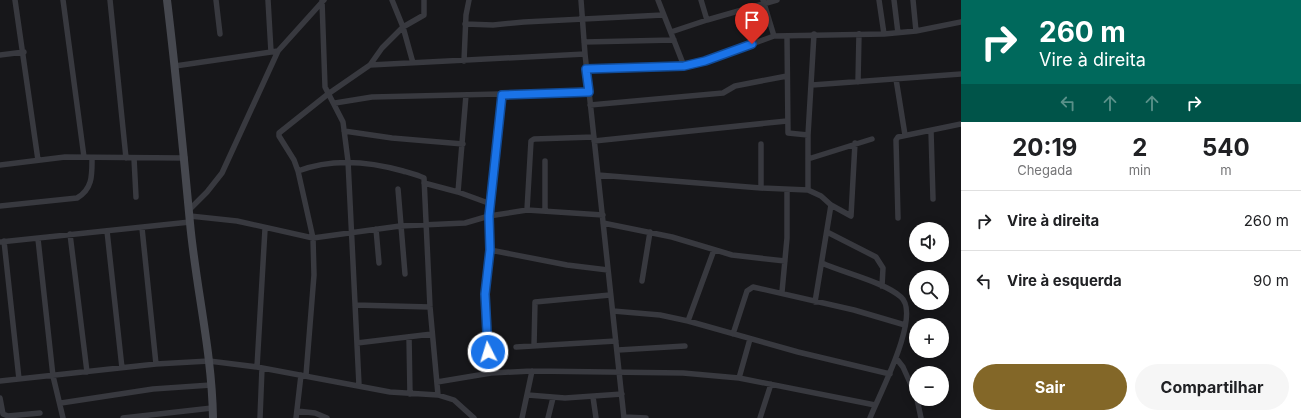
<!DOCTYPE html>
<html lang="pt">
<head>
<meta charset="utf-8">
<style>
	:root { --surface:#fff; --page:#f6f6f6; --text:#202124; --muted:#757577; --line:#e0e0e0; --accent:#836728 }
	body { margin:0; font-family:Inter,sans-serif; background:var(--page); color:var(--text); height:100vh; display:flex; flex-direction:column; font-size:15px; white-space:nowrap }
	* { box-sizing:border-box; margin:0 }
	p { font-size:13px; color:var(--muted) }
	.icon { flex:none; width:22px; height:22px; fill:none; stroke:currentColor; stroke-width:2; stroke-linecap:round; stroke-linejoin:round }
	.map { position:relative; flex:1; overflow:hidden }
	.sheet { display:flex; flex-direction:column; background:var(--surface); width:340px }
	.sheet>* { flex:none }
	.top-card { background:#00695c; color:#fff; overflow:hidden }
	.buttons { position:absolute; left:909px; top:222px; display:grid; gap:8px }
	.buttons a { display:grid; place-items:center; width:40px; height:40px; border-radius:50%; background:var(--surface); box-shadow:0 2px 10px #0003; font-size:20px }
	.pin { position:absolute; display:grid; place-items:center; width:34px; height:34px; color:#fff; margin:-41px -17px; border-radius:50% 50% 50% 0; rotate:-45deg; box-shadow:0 0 4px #0007 }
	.pin .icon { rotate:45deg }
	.me { position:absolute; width:44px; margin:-22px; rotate:355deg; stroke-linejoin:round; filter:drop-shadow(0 0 3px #0008) }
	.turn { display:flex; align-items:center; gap:14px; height:84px; padding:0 12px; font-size:18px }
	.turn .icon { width:52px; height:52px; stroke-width:2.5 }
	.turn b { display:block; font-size:28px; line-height:34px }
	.lanes { display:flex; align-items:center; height:38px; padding:0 12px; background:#0003; justify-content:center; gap:20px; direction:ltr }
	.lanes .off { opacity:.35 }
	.eta { display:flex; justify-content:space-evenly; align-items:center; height:68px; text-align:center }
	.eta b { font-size:24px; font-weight:700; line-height:28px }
	.cta { display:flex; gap:8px; margin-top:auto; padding:8px 12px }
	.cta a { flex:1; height:46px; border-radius:24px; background:var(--accent); color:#fff; font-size:16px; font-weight:700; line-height:46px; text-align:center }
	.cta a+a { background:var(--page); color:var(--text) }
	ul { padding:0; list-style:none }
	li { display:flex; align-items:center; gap:12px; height:60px; padding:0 12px; border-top:1px solid var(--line) }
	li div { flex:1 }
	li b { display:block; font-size:15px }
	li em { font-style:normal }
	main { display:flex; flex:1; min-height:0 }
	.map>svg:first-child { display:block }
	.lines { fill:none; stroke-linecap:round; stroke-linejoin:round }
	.street { stroke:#38393f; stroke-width:5.5 }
	.secondary { stroke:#46484f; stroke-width:8 }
	.route-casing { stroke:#114b97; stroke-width:10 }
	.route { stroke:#1a73e8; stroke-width:7 }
</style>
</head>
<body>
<main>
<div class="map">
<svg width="961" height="418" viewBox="0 0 961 418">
	<rect width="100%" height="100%" fill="#17171a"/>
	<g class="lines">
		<!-- street -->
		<path class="street" d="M15 0 38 160
			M63 0 84 157
			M110 0 126 158
			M216 0 220 34
			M268 0 271 52
			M392 0 403 27 413 63
			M581 0 585 54 624 418
			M658 0 684 66
			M701 0 707 20
			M763 0 774 36
			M879 0 884 34
			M894 0 898 33
			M913 0 916 31
			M322 1 325 87 343 122 348 161 359 385
			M465 24 493 25 524 22 663 15
			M671 32 707 20 777 0
			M787 36 788 133 808 135
			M584 42 674 40
			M0 55 24 52
			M464 61 466 15 469 0
			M370 65 382 48 403 27 424 15V0
			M175 66 278 51
			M586 69 684 66 705 61 774 36 884 34 916 31 961 22
			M896 79 905 135
			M858 82 859 34
			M812 85 961 74
			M502 95 489 216 490 250 567 265 608 270
			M335 103 372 97 589 92
			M590 105 723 93 735 86 787 76
			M344 131 392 138 463 144
			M931 131 933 199
			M594 141 787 121
			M134 158 136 197
			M808 159 872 139
			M545 161V210
			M0 165 65 157 185 158
			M298 171C332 158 368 161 403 171 410 173 418 175 424 178L430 307 438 395
			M598 175 761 188 808 190 821 196 831 205 851 216 855 143
			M424 183 458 192 491 204
			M761 188V144
			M398 189 405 274
			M808 190V135L814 34
			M458 192 466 95
			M0 206 77 198C93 189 92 174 92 158
			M189 210 207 192 222 173 278 51 324 0
			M527 210 531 141 534 139 594 137
			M190 216 237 221 313 238 400 226 465 223 489 216 527 210 603 215
			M898 218 896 140 898 137 961 124
			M603 223 672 237 732 255 785 261
			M142 228 156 364
			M376 229 379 263
			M107 231 122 368
			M827 232 876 257 883 268 882 286
			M70 234 87 372
			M38 239 53 376 63 418
			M4 241 19 379
			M0 242 190 222
			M490 250 484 304 491 373
			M822 263C844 273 884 282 901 297 922 315 878 397 870 418
			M642 281 650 232
			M782 292 787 238V190
			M815 302 831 205
			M355 305 430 307
			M613 311 660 315 688 321 798 352 890 374
			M688 321 714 250
			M733 334 747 291 753 287 854 310 905 325
			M409 337 410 394
			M357 343 432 334
			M534 346 535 302 610 295
			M516 347 616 341
			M618 350 685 346
			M896 358 903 367 916 396
			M257 367 265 229
			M306 375 314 275 313 238 298 171 294 160 279 136V133L328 94 370 65 585 54
			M739 378 750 339
			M0 381 156 364 209 361 257 367 390 392 438 395 454 400 474 418
			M437 382 491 373 532 371 683 373 739 378 875 405
			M528 395 565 398 622 394
			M593 397 596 418
			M0 398 3 414 8 416 40 413
			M917 399 921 418
			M61 403 153 389 211 385
			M297 411 315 413 327 418
			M624 417 646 418
			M123 418 212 408
			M260 418 262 368
			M296 418 301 375
			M522 418 532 371
			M548 418 553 398
			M760 418 771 384"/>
		<!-- secondary -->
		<path class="secondary" d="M167 0C176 74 183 148 190 223 196 288 212 352 213 418"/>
	</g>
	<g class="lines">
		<defs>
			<path id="route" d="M488 352 485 294 490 250 489 216 502 95 589 92 586 69 684 66 705 61 752 44"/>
		</defs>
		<!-- route casing -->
		<use href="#route" class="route-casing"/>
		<!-- route -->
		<use href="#route" class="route"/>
	</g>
</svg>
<div class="buttons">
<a><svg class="icon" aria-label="sound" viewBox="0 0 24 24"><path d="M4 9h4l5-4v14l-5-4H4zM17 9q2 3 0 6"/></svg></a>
<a><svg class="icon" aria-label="search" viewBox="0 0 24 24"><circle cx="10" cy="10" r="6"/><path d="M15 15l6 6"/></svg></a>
<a>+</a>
<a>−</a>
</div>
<div class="pin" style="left:752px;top:44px;background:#d93025"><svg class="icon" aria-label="arrive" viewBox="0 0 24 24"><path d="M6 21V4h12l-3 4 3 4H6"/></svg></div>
<svg class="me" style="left:488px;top:352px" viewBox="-20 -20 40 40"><circle r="17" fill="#1a73e8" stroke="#fff" stroke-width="3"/><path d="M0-11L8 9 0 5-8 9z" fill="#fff"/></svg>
</div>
<section class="sheet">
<div class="top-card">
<div class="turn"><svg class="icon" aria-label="right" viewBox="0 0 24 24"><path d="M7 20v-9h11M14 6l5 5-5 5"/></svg><div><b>260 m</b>Vire à direita</div></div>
<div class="lanes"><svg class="icon off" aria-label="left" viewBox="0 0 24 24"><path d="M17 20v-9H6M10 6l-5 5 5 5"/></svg><svg class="icon off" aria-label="ahead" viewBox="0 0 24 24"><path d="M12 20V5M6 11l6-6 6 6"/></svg><svg class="icon off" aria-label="ahead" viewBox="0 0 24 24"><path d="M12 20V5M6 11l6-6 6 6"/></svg><svg class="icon" aria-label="right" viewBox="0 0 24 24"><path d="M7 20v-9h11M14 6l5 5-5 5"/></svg></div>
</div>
<div class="eta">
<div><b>20:19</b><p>Chegada</p></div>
<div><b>2</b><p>min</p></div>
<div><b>540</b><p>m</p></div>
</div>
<ul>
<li><svg class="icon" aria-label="right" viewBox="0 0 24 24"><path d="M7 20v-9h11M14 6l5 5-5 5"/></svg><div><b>Vire à direita</b></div><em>260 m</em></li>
<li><svg class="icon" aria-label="left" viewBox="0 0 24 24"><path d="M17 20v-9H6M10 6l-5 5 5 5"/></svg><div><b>Vire à esquerda</b></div><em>90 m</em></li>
</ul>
<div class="cta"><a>Sair</a><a>Compartilhar</a></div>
</section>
</main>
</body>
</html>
